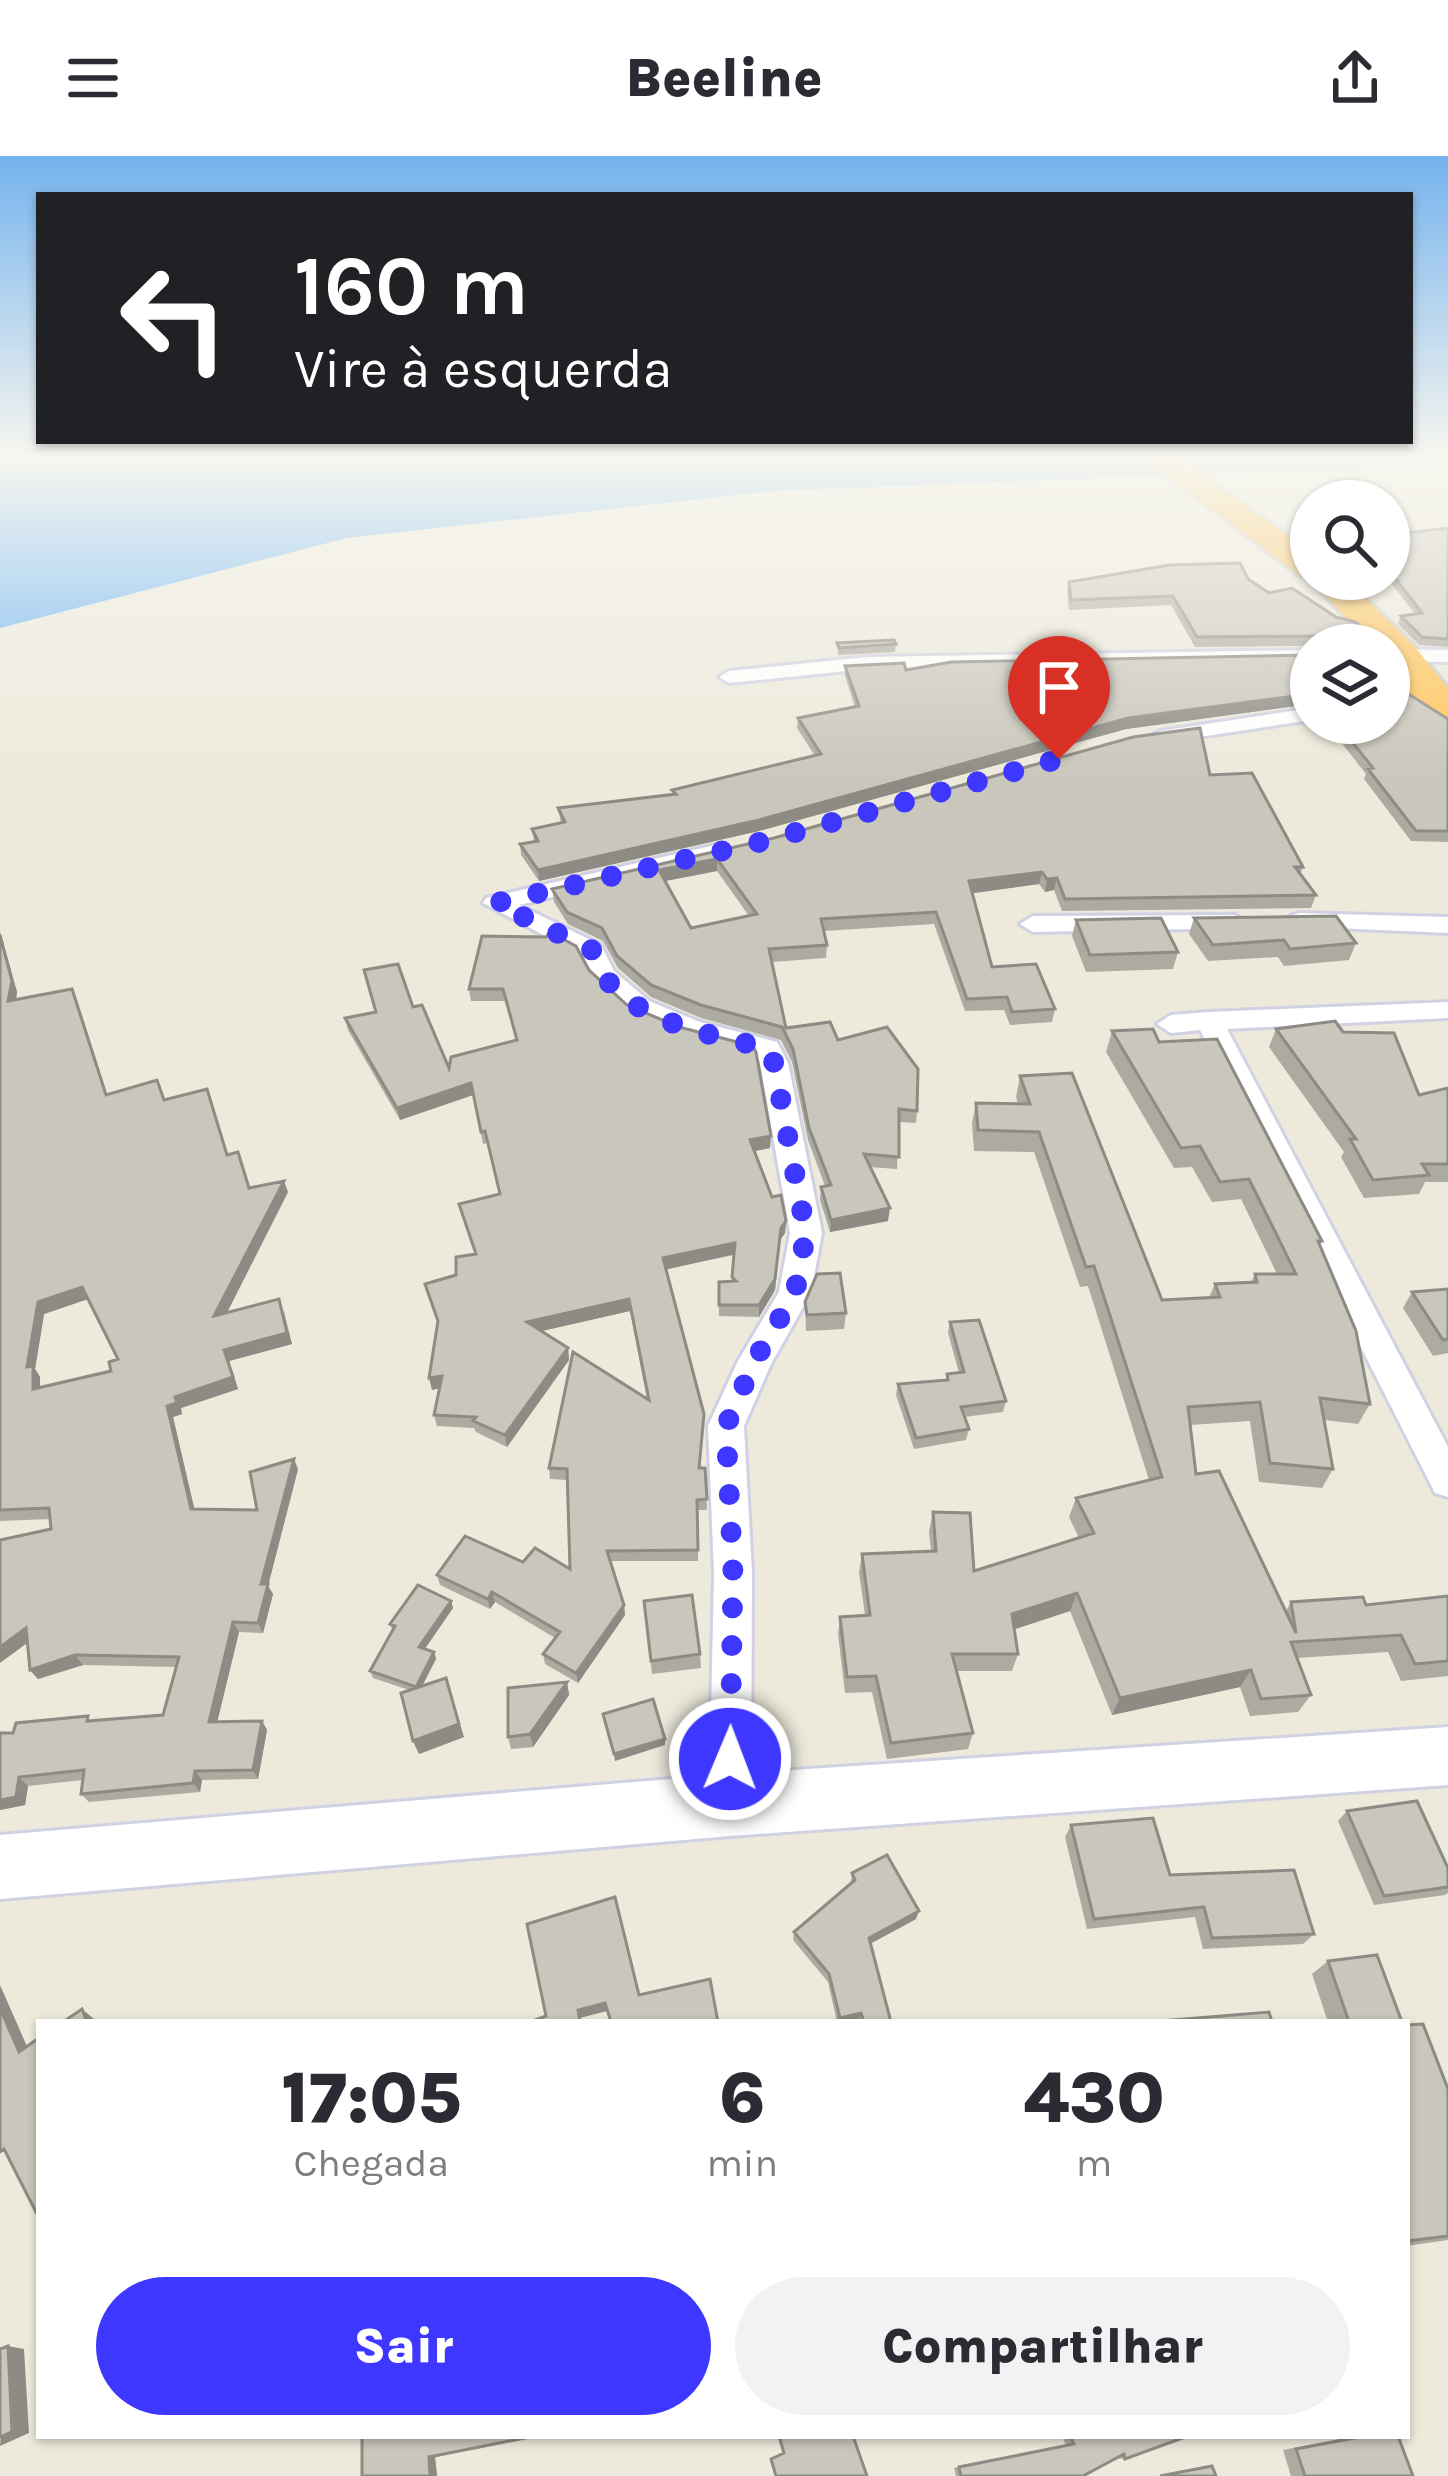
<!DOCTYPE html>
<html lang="pt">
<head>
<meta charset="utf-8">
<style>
	:root { --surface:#fff; --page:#f2f2f3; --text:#2b2b33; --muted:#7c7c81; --accent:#3d37ff }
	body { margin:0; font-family:Karla,sans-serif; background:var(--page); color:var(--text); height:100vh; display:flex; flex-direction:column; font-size:45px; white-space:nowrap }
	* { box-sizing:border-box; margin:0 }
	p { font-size:39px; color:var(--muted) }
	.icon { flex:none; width:66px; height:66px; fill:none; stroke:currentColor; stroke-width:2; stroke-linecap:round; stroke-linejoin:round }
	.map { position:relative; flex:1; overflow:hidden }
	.panel { position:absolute; left:36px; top:1863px; width:1374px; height:420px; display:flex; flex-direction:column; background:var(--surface); border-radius:0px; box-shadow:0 3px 9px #0004 }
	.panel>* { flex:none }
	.banner { position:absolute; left:36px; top:36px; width:1377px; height:252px; border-radius:0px; box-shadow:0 3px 9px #0004; background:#202124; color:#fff; overflow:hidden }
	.fabs { position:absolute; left:1290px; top:324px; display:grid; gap:24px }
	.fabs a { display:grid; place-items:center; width:120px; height:120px; border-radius:50%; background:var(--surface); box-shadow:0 3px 9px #0004; font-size:60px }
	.pin { position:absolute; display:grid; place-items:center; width:102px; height:102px; color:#fff; margin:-123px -51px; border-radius:50% 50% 50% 0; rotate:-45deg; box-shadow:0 0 12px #0007 }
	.pin .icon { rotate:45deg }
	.me { position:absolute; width:132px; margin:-66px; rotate:1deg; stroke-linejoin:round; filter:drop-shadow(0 0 9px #0008) }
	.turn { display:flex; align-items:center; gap:42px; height:252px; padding:0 60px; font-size:54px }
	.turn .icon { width:156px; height:156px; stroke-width:2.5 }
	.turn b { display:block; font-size:84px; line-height:102px }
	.eta { display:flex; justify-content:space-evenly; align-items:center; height:204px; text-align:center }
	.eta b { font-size:72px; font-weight:800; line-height:84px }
	.primary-button { display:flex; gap:24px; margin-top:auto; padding:24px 60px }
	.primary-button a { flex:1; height:138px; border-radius:72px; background:var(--accent); color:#fff; font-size:48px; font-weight:800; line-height:138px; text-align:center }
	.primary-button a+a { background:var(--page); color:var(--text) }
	header { display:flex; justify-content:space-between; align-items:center; height:156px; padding:0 60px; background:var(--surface); font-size:54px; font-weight:800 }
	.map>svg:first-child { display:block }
	.water { fill:#68b2f6 }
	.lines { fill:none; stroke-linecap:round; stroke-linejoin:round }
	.street-casing { stroke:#d1d1e4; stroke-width:6 }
	.secondary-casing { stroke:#d1d1e4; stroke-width:6 }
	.highway-casing { stroke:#ccc; stroke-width:6 }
	.street { fill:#fff; fill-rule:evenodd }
	.secondary { fill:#fff; fill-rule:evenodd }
	.highway { fill:#ffc355; fill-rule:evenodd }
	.wall { fill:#adaaa1; fill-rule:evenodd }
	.shaded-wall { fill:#8d8b83 }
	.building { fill:#c9c6bb; stroke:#8d8b83; stroke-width:3; fill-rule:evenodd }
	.route { stroke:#3d37ff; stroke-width:21; stroke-dasharray:0 37.8 }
</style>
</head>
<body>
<header><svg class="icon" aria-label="menu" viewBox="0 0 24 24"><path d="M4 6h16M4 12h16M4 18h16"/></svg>Beeline<svg class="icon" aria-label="share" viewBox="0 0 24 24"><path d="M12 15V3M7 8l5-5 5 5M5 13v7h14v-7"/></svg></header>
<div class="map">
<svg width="1448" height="2320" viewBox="0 0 1448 2320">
	<rect width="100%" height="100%" fill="#edeadc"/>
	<!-- water -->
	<path class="water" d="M0 302H1448V308L774 335 347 382 0 472Z"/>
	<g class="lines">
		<defs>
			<path id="street" d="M1389 493 1448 494V506L1389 505Z
				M1311 494V506L866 513 729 527 719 521 729 515 866 501Z
				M1427 528 1437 534 1434 538 1389 548V536Z
				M1311 552V564L1160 587 1149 581 1160 575Z
				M715 689 727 696 723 701 519 749 601 789 614 815 649 845 700 866 777 886 788 907 822 1077 811 1137 771 1208 744 1270 752 1417 751 1649 745 1664 730 1670 715 1664 709 1649 714 1417 708 1270 738 1205 779 1136 790 1077 760 907 756 898 681 879 630 857 593 823 581 799 483 747 486 742Z
				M1299 757 1448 761V777L1290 770 1286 765 1290 760Z
				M1235 759 1248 767 1244 772 1033 776 1020 768 1033 760Z
				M1448 846V862L1227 873 1448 1291V1341L1435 1337 1200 874 1171 877 1157 868 1171 859 1209 856Z"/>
			<path id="secondary" d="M1448 1571V1629L730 1680 0 1743V1679L730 1618Z"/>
			<path id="highway" d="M1144 302H1178L1311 396V423H1346L1415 491 1448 532V571C1423 565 1389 515 1389 489H1371L1309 422 1299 419Z"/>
		</defs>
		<!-- street casing -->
		<use href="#street" class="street-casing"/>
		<!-- secondary casing -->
		<use href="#secondary" class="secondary-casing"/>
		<!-- highway casing -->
		<use href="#highway" class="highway-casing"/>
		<!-- street -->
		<use href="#street" class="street"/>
		<!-- secondary -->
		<use href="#secondary" class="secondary"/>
		<!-- highway -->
		<use href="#highway" class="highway"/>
	</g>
	<!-- wall -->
	<path class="wall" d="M1448 372V491L1419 489 1398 468 1401 460 1415 458 1388 423 1389 379Z
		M1248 423 1269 437 1336 461 1371 482 1388 489 1195 491 1171 449 1069 454 1067 436 1069 426Z
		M837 487 896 488 895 496 838 499Z
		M1311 499V548L1126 573 759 675 539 725 521 699 520 688 534 686 532 673 561 667 558 652 673 639 672 634 815 600 797 572 798 562 855 551 845 520V510L906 514Z
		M1390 541 1448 563V686L1411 685 1364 623 1366 618 1326 567H1389Z
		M1210 619 1303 711 1300 719 1316 739 1311 752 1062 755 1054 734 1045 736 1039 728 972 737 992 811 1055 853 1052 866 1010 869 1004 854 965 855 934 768 824 775 827 789 826 802 772 806 786 872 838 884 917 955 916 967 899 966 897 1013 870 1011 888 1065 830 1076 820 1044 821 1031 825 1030 808 984 792 906 781 884 701 862 651 841 618 812 603 785 568 768 554 746 552 733 774 682ZM717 715 749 760 691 772 665 725Z
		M1194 762 1356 787 1349 804 1284 810 1278 801 1208 805 1189 778Z
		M1076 764 1178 796 1173 813 1086 816 1072 780Z
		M0 776 17 836 16 843 72 833 107 939 165 944 228 999 249 1032 288 1036 227 1157 284 1155 292 1188 229 1205 238 1233 181 1252 182 1258 173 1261 194 1353 257 1354 298 1313 268 1430 273 1438 263 1477 239 1476 217 1566 262 1565 267 1574 258 1623 202 1624 200 1636 89 1646 81 1638 83 1624 28 1630 25 1649 0 1654 13 1577 91 1564 163 1559 176 1511 83 1509 38 1523 30 1514 28 1487 51 1373 50 1363 0 1365ZM88 1143 118 1203 111 1215 40 1231V1221L35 1213 44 1158Z
		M589 814 770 992 755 995 772 1041 786 1065 785 1077 780 1084 775 1134 759 1161 719 1160V1126H732L734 1099 666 1113 704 1258 700 1312H705L707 1354H698V1405H610L624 1449 625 1459 578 1527 545 1508 543 1498 555 1482 495 1446 490 1453 440 1429 437 1419 523 1406 570 1413 567 1324 550 1323 549 1312 647 1243 630 1155 541 1175 568 1192 569 1204 507 1291 476 1276 474 1272 437 1270 434 1259 439 1232 432 1234 438 1168 425 1128 456 1119 475 1098 459 1048 499 1038 487 987 483 988 473 939 400 964 348 874 345 862 413 851 449 912 516 884 505 845H471L469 833Z
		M1276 873 1343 876 1419 939 1448 932V1026H1425L1419 1038 1364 1042 1341 1001 1344 996 1269 891Z
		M1112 875 1159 886 1322 1085 1320 1090 1370 1248 1358 1268 1324 1264 1333 1313 1322 1332 1259 1326 1250 1265 1190 1269 1196 1318 1286 1455 1291 1446 1366 1449 1448 1440V1520L1401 1525 1388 1496 1297 1502 1311 1539 1298 1556 1250 1560 1240 1531 1112 1559 1070 1455 1015 1473 1018 1498 1012 1515H957L973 1577 968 1593 887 1603 872 1536 845 1537 838 1478 840 1461 865 1459 859 1416 862 1398 931 1395 929 1375 933 1356 974 1415 1079 1382 1069 1361 1076 1342 1149 1324 1088 1130 1080 1131 1034 996 974 995 972 967 976 947 1018 948 1016 941 1020 920 1162 1144 1209 1141 1215 1128 1251 1126 1255 1118H1277L1241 1043 1212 1046 1192 1011 1174 1012 1106 896Z
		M1448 1133V1197L1433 1200 1403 1152 1412 1136Z
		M805 1146 846 1157 844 1173 806 1175Z
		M950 1166 1006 1245 1003 1256 964 1261 969 1273 966 1284 914 1293 896 1239 898 1228 946 1224 947 1218 959 1217 948 1177Z
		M451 1445 453 1452 425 1493 434 1496 436 1503 422 1530 464 1581 419 1598 413 1585 409 1534 373 1522 370 1515 393 1475 390 1468Z
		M644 1445 700 1498 701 1512 652 1518Z
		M567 1526 569 1539 533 1591 511 1593 508 1581Z
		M1347 1655 1448 1712V1737L1445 1739 1374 1749 1338 1665Z
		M1071 1669 1170 1719 1314 1778 1303 1788 1203 1793 1195 1761 1087 1773 1065 1681Z
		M852 1717 916 1763 870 1788 891 1866H860L859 1864 837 1866 828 1826 793 1784 794 1776 851 1727Z
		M1328 1805 1402 1866H1328L1312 1818Z
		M1407 1869 1448 1933V2084L1407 2090Z
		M362 2280H543L435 2301 437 2320Z
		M1062 2280H1188L1125 2303 1116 2302 1083 2320H956L954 2312 1066 2289Z
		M1355 2280H1398L1413 2320H1291L1283 2294Z"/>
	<!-- shaded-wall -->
	<path class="shaded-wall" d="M1311 538 1310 548 1126 573 759 675 539 725 538 714 1128 562Z
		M717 703V715L660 726 659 714Z
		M1042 716 1039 728 967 738 969 725Z
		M1057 722 1054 734 1045 736 1047 723Z
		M0 776 17 836 14 856 8 845Z
		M72 833 77 844 111 951 106 939Z
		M471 927 473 939 400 964 397 952Z
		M771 980 770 992 750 996V984Z
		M284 1025 288 1036 219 1172 214 1160Z
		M890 1052 888 1065 830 1076 831 1064Z
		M786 1065 785 1077 780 1084 775 1134 759 1161V1149L781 1072Z
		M735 1087V1098L664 1114 663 1102Z
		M82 1131 88 1143 44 1158 35 1213 40 1221V1244L33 1233 27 1211 38 1146Z
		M279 1143 292 1188 229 1205 238 1233 181 1252 182 1258 173 1261 197 1364 191 1353 167 1250 224 1194Z
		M629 1143 630 1155 529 1178 527 1166Z
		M568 1192 569 1204 507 1291 505 1279Z
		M442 1220 445 1231 432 1234 429 1222Z
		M294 1303 298 1313 268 1430 273 1438 263 1477 258 1467 261 1428Z
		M492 1436 495 1446 490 1453 488 1443Z
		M1077 1437 1070 1455 1006 1476 1012 1458Z
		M451 1445 453 1452 421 1498 419 1491Z
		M624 1449 625 1459 578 1527 576 1517Z
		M233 1466 239 1476 215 1575 209 1566Z
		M26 1472 34 1482 0 1507V1491Z
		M434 1496 436 1503 418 1538 416 1531Z
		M75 1499 83 1509 38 1523 30 1514Z
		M1251 1514 1240 1531 1112 1559 1120 1542Z
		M446 1522 464 1581 419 1598 413 1585Z
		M567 1526 569 1539 533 1591 530 1578Z
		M262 1565 267 1574 258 1623 253 1614Z
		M665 1583V1589L615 1605 614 1598Z
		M195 1615 202 1624 200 1636 193 1627Z
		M19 1621 28 1630 25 1649 0 1654V1644Z
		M919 1755 916 1763 866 1790 869 1782Z
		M0 1829 33 1904 19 1896 0 1852Z
		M605 1847 607 1855 580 1862V1866L578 1854Z
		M82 1853 94 1863 96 1866H87Z
		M861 1857 859 1864 839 1866 840 1862Z
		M8 2190 24 2193 29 2277 0 2290Z
		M429 2301H435L437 2320H430Z"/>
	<!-- building -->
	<path class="building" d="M1448 372V483L1422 481 1401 460 1422 457 1389 414V379Z
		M1240 407 1248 423 1269 437 1292 432 1336 461 1356 466 1371 482 1388 484V489H1318L1319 484 1314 480 1197 481 1173 440 1071 444 1069 426 1170 409Z
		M894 484 896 488 839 492 837 487Z
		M1311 499V538L1128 562 759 664 538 714 520 688 538 685 532 673 565 666 558 652 676 638 672 634 821 598 798 562 859 550 845 510 904 507 906 514 951 506Z
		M1389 533 1390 541 1410 539 1448 563V675H1416L1368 613 1373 612 1337 567H1389Z
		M1200 572 1210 619 1252 617 1303 711H1295L1316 739 1065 743 1057 722 1047 723 1042 716 969 725 992 811 1036 808 1055 853 1012 856 1007 841 967 843 936 756 821 763 827 789 769 793 786 872 830 866 838 884 887 871 918 913 917 955 899 953V1001L864 998 890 1052 831 1064 821 1031 831 1029 809 972 793 893 782 871 701 849 651 829 617 800 602 772 567 756 552 733 774 682 1133 581ZM717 703 757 758 691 772 659 714Z
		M1336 760 1356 787 1290 793 1284 784 1213 789 1194 762Z
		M1161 762 1178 796 1090 799 1076 764Z
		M550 776 576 790 589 814 627 849 679 871 753 890 756 896 771 980 750 984 772 1041 781 1039 786 1065 781 1072 775 1123 759 1149H719V1126L736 1125 732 1121 735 1087 663 1102 704 1258 699 1312H705L707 1343 697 1344 698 1394 607 1395 624 1449 576 1517 543 1498 560 1476 492 1436 488 1443 437 1419 465 1380 523 1406 535 1392 570 1413 567 1313 549 1312 573 1196 649 1244 629 1143 527 1166 568 1192 505 1279 473 1265 476 1261 434 1259 442 1220 429 1222 438 1165 425 1128 456 1119V1101L476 1098 459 1048 500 1038 485 975 481 976 471 927 397 952 345 862 376 856 364 814 398 808 413 851 422 849 449 912 451 901 517 884 503 833H469L482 780 546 781Z
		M0 779 12 825 8 845 72 833 106 939 157 924 164 944 207 933 227 999 238 996 249 1032 284 1025 214 1160 279 1143 287 1177 224 1194 233 1221 175 1241 177 1247 167 1250 191 1353 257 1354 250 1316 294 1303 261 1428H268L258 1467 233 1466 209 1566 262 1565 253 1614 195 1615 193 1627 81 1638 84 1614 19 1621 16 1641 0 1644V1577H13L16 1567 88 1560 87 1565 163 1559 179 1501 75 1499 30 1514 26 1472 0 1491V1384L51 1373 49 1352 0 1354ZM82 1131 118 1203 109 1206 111 1215 33 1233V1210L27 1211 38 1146Z
		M1335 865 1343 876 1394 877 1419 939 1448 932V1008H1422L1429 1019 1373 1024 1350 983H1356L1276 873Z
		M1153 873 1159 886 1217 883 1322 1085H1318L1356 1175 1370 1248 1320 1242 1333 1313 1270 1307 1260 1246 1188 1251 1196 1318 1219 1315 1296 1477 1291 1446 1363 1441 1366 1449 1448 1440V1505L1415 1508 1401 1479 1291 1486 1311 1539 1261 1543 1251 1514 1120 1542 1077 1437 1012 1458 1018 1498H952L973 1577 891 1587 876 1520 847 1521 840 1461 870 1459 862 1398 936 1395 933 1356 970 1357 974 1415 1094 1377 1076 1342 1162 1321 1094 1110 1086 1111 1039 976 978 974 976 947 1030 948 1020 920 1072 917 1162 1144 1220 1141 1215 1128 1257 1126 1255 1118H1296L1249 1023 1220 1026 1200 990 1181 992 1112 875Z
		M840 1117 846 1157 807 1159 805 1146 817 1118Z
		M1448 1133V1183L1443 1184 1412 1136Z
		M979 1164 1006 1245 961 1251 969 1273 916 1282 898 1228 948 1224 947 1218 964 1216 950 1166Z
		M418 1429 451 1445 419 1491 434 1496 416 1531 370 1515 395 1470 390 1468Z
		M692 1439 700 1498 651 1505 644 1445Z
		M446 1522 459 1568 413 1585 401 1537Z
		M567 1526 530 1578 508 1581V1532Z
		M653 1543 665 1583 614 1598 603 1558Z
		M1417 1645 1448 1712V1731L1384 1740 1347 1655Z
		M1153 1662 1170 1719 1294 1714 1314 1778 1212 1782 1204 1751 1094 1763 1071 1669Z
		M887 1699 919 1755 869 1782 891 1866H864L861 1857 840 1862 829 1818 794 1776 855 1724 852 1717Z
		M615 1741 639 1839 710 1823 718 1866H611L605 1847 578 1854 580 1866H530L546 1860 527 1768Z
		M1377 1799 1402 1866H1349L1328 1805Z
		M0 1852 19 1896 39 1882V2062L4 1993 0 1996Z
		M82 1853 87 1866H63Z
		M1269 1856 1272 1866H1148Z
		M1423 1868 1448 1933V2080L1407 2085V1869Z
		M8 2190 12 2276 0 2281V2193Z
		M362 2280H534L429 2301 430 2320H362Z
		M779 2280H853L867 2320H776L771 2303 784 2297Z
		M1070 2280H1188L1125 2303 1124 2298 1083 2320H961L959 2311 1074 2288Z
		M1365 2280H1398L1413 2320H1305L1296 2293Z
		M1212 2310 1216 2320H1160Z"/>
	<!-- sky -->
	<linearGradient id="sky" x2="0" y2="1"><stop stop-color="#75b3ee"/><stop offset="0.48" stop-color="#f7f6ef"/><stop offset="1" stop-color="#f7f6ef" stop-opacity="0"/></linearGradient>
	<rect width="1448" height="626" fill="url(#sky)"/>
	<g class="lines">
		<!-- route -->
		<path class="route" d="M730 1603 733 1417 726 1270 755 1204 795 1137 806 1077 774 907 767 892C707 878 611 863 592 794L495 747 765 685 1059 603"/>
	</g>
</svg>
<div class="fabs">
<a><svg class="icon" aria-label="search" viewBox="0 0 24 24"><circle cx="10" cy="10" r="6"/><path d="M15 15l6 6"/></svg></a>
<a><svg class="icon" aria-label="layers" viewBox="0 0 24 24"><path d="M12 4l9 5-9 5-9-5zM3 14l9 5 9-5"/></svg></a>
</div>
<div class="pin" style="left:1059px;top:603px;background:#d93025"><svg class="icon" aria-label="arrive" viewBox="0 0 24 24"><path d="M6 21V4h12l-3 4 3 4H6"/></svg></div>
<svg class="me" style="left:730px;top:1603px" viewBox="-20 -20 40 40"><circle r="17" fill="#3d37ff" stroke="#fff" stroke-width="3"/><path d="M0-11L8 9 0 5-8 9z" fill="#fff"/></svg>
<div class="banner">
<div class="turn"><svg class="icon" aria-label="left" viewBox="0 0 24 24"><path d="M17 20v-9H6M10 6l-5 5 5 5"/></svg><div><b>160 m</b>Vire à esquerda</div></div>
</div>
<section class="panel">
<div class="eta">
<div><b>17:05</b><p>Chegada</p></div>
<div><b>6</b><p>min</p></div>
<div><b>430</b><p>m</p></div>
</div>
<div class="primary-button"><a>Sair</a><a>Compartilhar</a></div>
</section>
</div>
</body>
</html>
